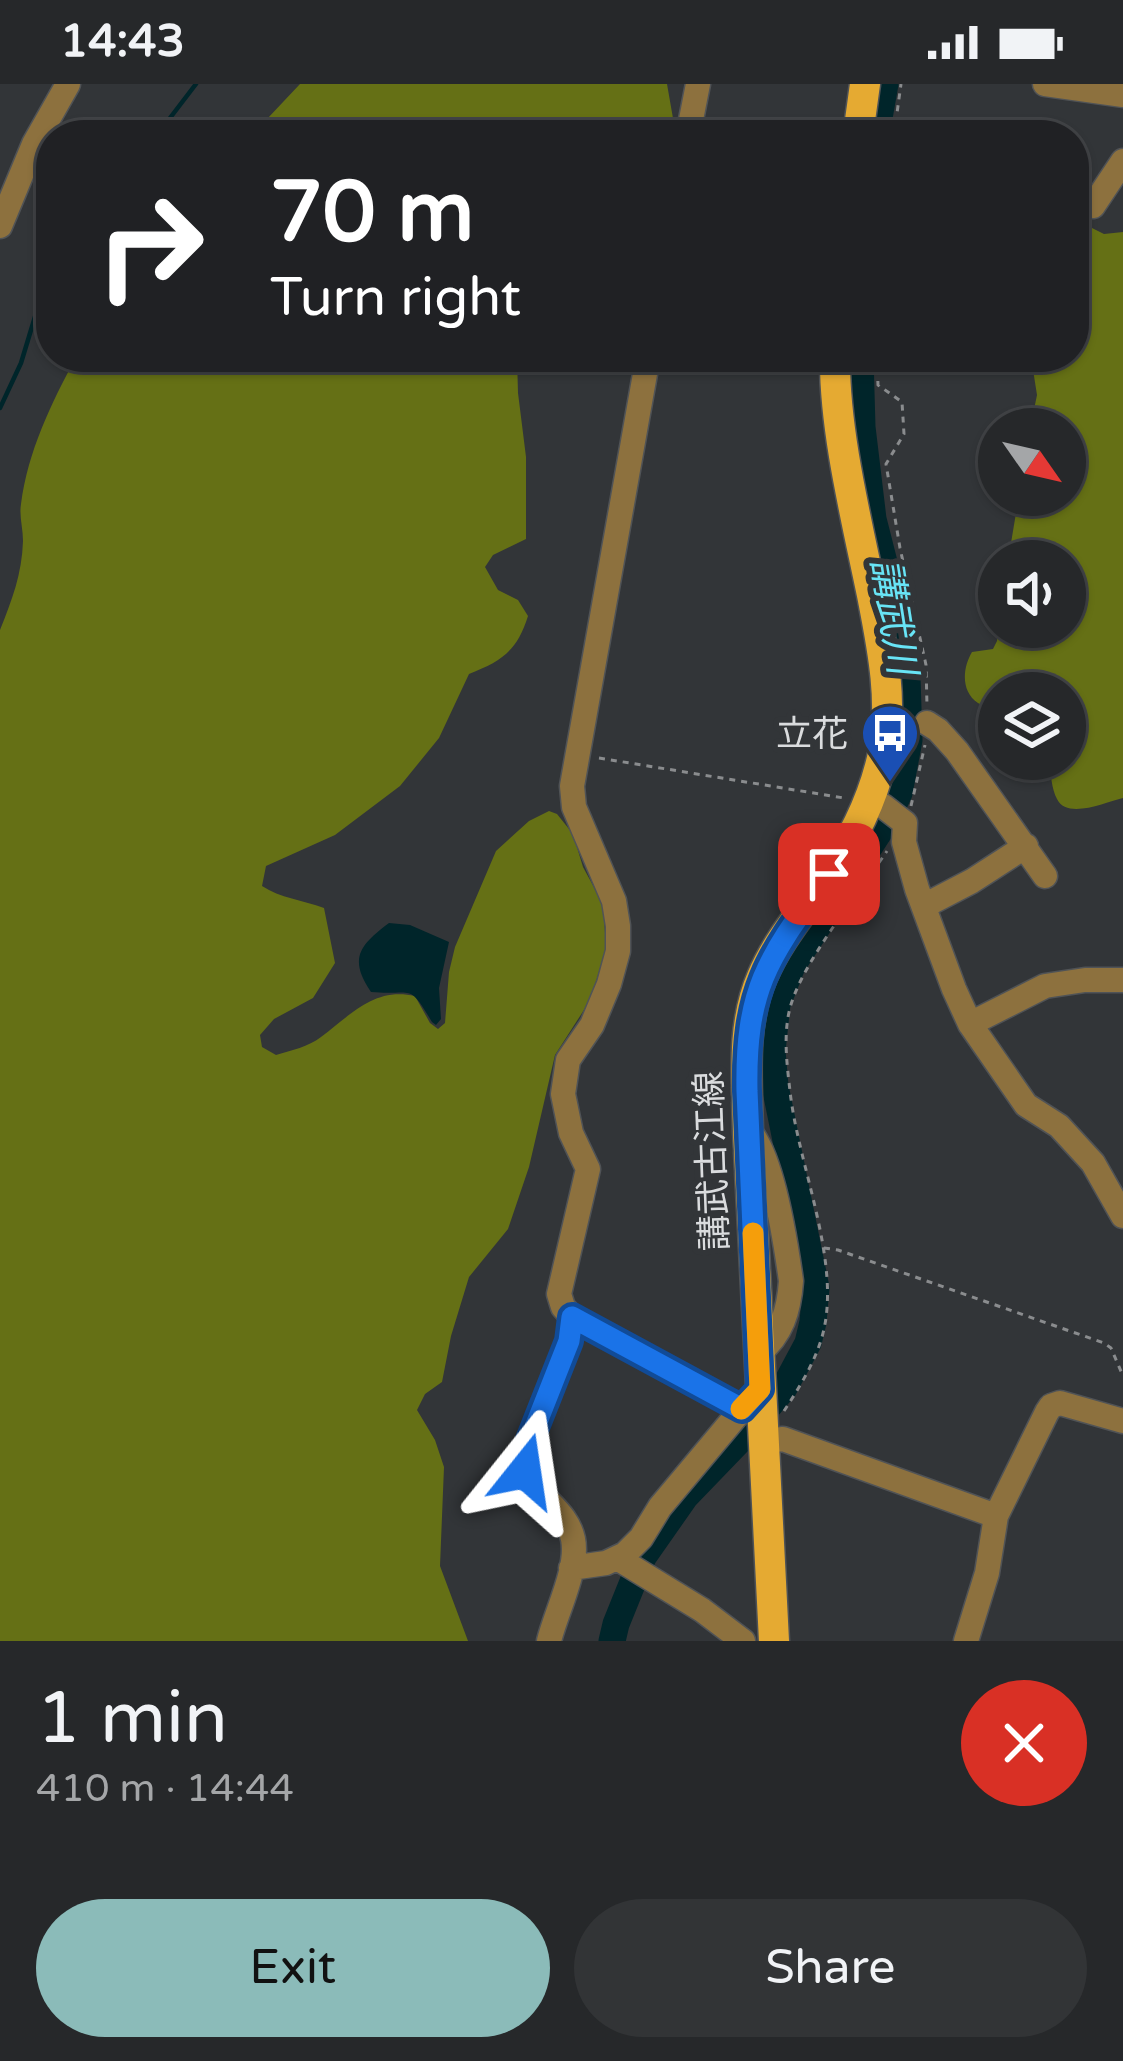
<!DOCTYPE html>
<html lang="en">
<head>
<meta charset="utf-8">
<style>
	:root { --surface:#26282a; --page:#323436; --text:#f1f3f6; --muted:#a4a6a8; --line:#424447; --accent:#8bbbb9 }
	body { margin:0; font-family:"Varela Round","Noto Sans JP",sans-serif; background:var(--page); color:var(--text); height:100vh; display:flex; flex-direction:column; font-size:45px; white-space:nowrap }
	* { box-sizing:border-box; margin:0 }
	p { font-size:39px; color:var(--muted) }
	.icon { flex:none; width:66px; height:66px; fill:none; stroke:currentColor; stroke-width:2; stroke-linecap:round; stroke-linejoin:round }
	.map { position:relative; height:1557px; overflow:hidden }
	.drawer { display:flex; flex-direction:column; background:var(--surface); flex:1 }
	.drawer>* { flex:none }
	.guide { position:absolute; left:36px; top:36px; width:1053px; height:252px; border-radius:48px; box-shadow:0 3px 9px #0004,0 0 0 3px var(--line); background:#202124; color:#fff; overflow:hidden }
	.needle { width:78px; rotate:124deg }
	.buttons { position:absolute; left:978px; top:324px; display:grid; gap:24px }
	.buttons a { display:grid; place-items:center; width:108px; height:108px; border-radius:50%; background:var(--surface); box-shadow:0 3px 9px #0004,0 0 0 3px var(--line); font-size:60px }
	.pin { position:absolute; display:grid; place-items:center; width:102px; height:102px; color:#fff; margin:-51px; border-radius:24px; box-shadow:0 6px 18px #0006 }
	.me { position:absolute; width:132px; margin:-66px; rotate:15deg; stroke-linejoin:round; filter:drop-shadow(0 0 9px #0008) }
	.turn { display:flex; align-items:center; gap:42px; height:252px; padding:0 36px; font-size:54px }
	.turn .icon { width:156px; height:156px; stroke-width:2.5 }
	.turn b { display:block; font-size:84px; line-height:102px }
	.round { display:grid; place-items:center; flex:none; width:126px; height:126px; border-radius:63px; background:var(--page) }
	.summary { display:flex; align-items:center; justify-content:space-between; height:204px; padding:0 36px }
	h1 { font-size:72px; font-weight:600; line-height:90px }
	.action { display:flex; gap:24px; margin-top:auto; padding:24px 36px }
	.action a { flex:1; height:138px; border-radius:72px; background:var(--accent); color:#111; font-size:48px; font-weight:600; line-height:138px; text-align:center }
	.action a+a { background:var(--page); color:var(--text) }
	.status { display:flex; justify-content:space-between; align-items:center; height:84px; padding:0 60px; background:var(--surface); direction:ltr }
	.status svg { height:33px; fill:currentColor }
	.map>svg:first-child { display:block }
	.forest { fill:#657015 }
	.water { fill:#00252a }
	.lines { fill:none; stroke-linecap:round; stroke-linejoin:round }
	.stream { stroke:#00252a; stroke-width:4.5 }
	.river { stroke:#00252a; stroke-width:27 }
	.minor-casing { stroke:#505356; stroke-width:27 }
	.major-casing { stroke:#505356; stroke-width:33 }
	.path { stroke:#8a8c8e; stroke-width:3; stroke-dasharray:6 6; stroke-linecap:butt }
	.minor { stroke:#8d713e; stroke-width:24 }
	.major { stroke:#e5aa32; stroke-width:30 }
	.route-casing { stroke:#114b97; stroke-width:30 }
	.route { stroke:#1a73e8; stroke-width:21 }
	.slow { stroke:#f59e0b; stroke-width:21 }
	.labels { text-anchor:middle; stroke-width:12; stroke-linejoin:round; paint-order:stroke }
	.poi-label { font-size:36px; fill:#dadcde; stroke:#323538; text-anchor:end }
	.street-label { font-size:36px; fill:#dadcde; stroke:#323538 }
	.water-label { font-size:39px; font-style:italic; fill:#68e4f6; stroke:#323538 }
</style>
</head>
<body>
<div class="status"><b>14:43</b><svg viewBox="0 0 49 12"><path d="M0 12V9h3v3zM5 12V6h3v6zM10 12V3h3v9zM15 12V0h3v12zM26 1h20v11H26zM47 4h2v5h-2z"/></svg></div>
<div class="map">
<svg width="1123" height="1557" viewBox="0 0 1123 1557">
	<rect width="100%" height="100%" fill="#323538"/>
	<!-- forest -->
	<path class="forest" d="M300 0H667L674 40 672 51H260L267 35Z
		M1092 144 1104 150 1123 148V714C1106 718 1067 736 1057 715 1051 704 1051 687 1048 675H1065V609H999V626C992 623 984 623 978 619 960 607 963 583 972 568L993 565 997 557 999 534V543H1065V477H1008L1019 411H1065V345H1030L1037 311 1031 273H1074V155L1082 147Z
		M76 273H517L518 309 526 373V455L493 471 485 483 498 506 518 516 528 532C517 567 502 577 469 590L439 654 400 702 335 751 266 782 262 802C280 814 303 816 324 824L335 879 313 914 274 935 260 951 262 963 276 971C292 966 308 963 321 953 352 930 374 903 415 912L430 939 438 945 445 939 449 888 455 863 496 767 529 737 549 727 557 730 573 750 583 783 603 820 606 863 591 915 555 971 529 1083 508 1145 469 1193 451 1252 442 1298 425 1310 417 1326 435 1356 444 1383 440 1482 468 1557H0V546C12 516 22 490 23 457 23 444 19 432 21 420 28 367 51 320 76 273Z"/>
	<!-- water -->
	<path class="water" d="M389 839 410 841 449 858 439 904 441 935 436 941 432 938C408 897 413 912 371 908 348 874 360 861 389 839Z"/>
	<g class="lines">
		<!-- stream -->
		<path class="stream" d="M157 51 196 0
			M0 324 21 279 51 180"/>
		<!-- river -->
		<path class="river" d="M876 51 885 0
			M612 1557 616 1540 643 1473 685 1413 738 1358 784 1304 808 1259 813 1238 816 1204 775 1002 772 967 777 920 792 882 883 742 899 709 909 656 907 593 892 510 873 435 862 343 860 273"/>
		<defs>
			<path id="minor" d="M1045 0 1123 11
				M688 51 698 0
				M1093 122 1123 77
				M0 142 34 60 68 0
				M648 273 572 702 574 723 614 817 618 842V867L609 900 592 941 568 976 563 1010 571 1049 588 1085 559 1210 563 1223 572 1233 742 1325 760 1305
				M927 639 938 646 957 667 1045 792
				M869 718 883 722 905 739 904 758 917 805 954 905 970 940 1026 1021 1059 1042 1093 1079 1123 1132
				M924 822 972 797 1026 762
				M970 940 1045 902 1085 896H1123
				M750 1048C773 1074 786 1161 791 1197 789 1226 782 1251 758 1270
				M763 1357 783 1355 996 1432
				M617 1474 702 1526 743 1557
				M571 1484 606 1479 625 1470 641 1454 660 1423 742 1325
				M549 1557C556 1528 579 1484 573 1455 565 1418 521 1410 526 1366L569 1257 572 1233
				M966 1557 987 1489 996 1432 1047 1328 1051 1322 1060 1319 1123 1337"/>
			<path id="major" d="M858 51 865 0
				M774 1557 748 1047C747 996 741 941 762 893 777 857 804 826 826 794 853 756 873 716 883 670 893 619 883 567 873 516 858 442 834 348 835 273"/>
		</defs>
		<!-- minor casing -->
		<use href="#minor" class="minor-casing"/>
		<!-- major casing -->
		<use href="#major" class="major-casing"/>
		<!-- path -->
		<path class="path" d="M894 51 901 0
			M877 273 878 301 902 318 904 350 886 380 900 464 926 581 927 622
			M599 674 844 714
			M911 722 925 661
			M824 1164 838 1166 1104 1259 1111 1264 1123 1292
			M784 1327C799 1304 814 1280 822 1253 843 1180 798 1082 790 1007 787 981 783 951 790 924 802 878 859 809 887 767"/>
		<!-- minor -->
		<use href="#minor" class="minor"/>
		<!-- major -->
		<use href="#major" class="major"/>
	</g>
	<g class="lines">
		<defs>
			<path id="route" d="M525 1387 526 1366 569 1257 572 1233 742 1325 760 1305 747 1007C745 901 770 872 829 790"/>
		</defs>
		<!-- route casing -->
		<use href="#route" class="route-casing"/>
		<!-- route -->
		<use href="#route" class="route"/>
		<!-- slow -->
		<path class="slow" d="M741 1325 760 1305 753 1149"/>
	</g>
	<!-- icons -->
	<defs>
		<symbol id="bus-pin" viewBox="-11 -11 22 30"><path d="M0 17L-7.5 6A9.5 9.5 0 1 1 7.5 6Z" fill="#1a4fb4" stroke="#323538"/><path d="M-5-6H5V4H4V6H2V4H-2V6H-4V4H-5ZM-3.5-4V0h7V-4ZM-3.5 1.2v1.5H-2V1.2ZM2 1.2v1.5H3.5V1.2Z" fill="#fff"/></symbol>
	</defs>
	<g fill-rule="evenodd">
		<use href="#bus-pin" x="857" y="616" width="66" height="90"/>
	</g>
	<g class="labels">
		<!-- poi labels -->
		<g class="poi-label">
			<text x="848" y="662">立花</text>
		</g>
		<!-- street labels -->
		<g class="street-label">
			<text transform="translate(711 1077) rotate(-92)" y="13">講武古江線</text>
		</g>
		<!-- water labels -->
		<g class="water-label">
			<text transform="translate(895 532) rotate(81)" y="14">講武川</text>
		</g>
	</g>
</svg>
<div class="buttons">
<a><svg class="needle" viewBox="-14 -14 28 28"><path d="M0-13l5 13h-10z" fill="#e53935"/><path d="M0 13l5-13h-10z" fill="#a4a6a8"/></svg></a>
<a><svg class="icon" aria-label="sound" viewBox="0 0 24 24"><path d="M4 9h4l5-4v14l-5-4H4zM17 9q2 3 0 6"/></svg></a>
<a><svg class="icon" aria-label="layers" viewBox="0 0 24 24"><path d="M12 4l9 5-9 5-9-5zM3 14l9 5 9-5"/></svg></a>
</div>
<div class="pin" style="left:829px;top:790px;background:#d93025"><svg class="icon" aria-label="arrive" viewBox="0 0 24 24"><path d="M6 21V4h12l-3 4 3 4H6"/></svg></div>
<svg class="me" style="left:525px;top:1387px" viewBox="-20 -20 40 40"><path d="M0-17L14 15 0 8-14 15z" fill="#1a73e8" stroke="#fff" stroke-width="4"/></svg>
<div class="guide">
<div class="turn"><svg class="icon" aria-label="right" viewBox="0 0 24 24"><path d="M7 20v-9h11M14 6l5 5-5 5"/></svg><div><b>70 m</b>Turn right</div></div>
</div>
</div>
<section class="drawer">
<div class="summary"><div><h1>1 min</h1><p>410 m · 14:44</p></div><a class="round" style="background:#d93025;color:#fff"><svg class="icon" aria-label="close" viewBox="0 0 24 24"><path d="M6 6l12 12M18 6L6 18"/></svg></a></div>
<div class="action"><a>Exit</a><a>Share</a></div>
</section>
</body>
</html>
